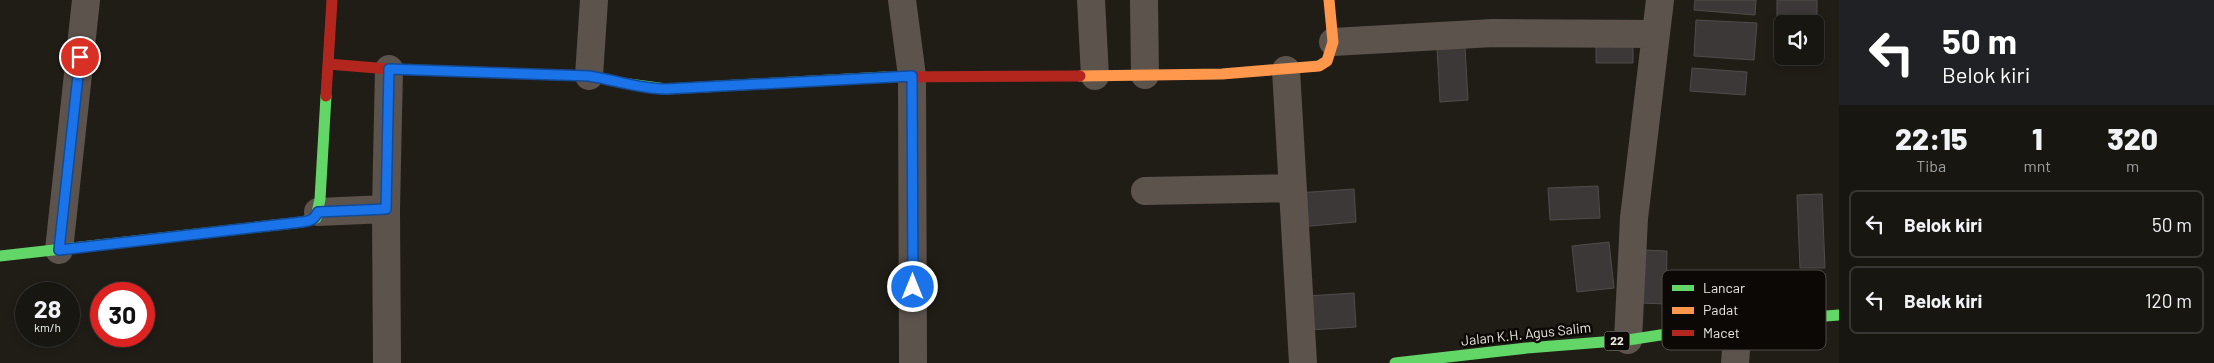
<!DOCTYPE html>
<html lang="id">
<head>
<meta charset="utf-8">
<style>
	:root { --surface:#181611; --page:#211f1a; --text:#f1f3f6; --muted:#9f9f9f; --line:#363531 }
	body { margin:0; font-family:Barlow,sans-serif; background:var(--page); color:var(--text); height:100vh; display:flex; flex-direction:column; font-size:19px; white-space:nowrap }
	* { box-sizing:border-box; margin:0 }
	p { font-size:16px; color:var(--muted) }
	.icon { flex:none; width:28px; height:28px; fill:none; stroke:currentColor; stroke-width:2; stroke-linecap:round; stroke-linejoin:round }
	.map { position:relative; flex:1; overflow:hidden }
	.sheet { display:flex; flex-direction:column; background:var(--surface); width:375px }
	.sheet>* { flex:none }
	.hud { background:#202124; color:#fff; overflow:hidden }
	.tools { position:absolute; left:1774px; top:15px; display:grid; gap:10px }
	.tools a { display:grid; place-items:center; width:50px; height:50px; border-radius:8px; background:var(--surface); box-shadow:0 2px 8px #0003,0 0 0 1px var(--line); font-size:25px }
	.speed { position:absolute; left:15px; top:282px; display:flex; gap:10px; font-size:25px; font-weight:700; text-align:center }
	.speed>* { display:grid; place-content:center; width:65px; height:65px; border-radius:50%; background:var(--surface); box-shadow:0 2px 8px #0003,0 0 0 1px var(--line); line-height:1 }
	.speed small { font-size:12px; font-weight:400 }
	.speed .limit { border:8px solid #d22; background:#fff; color:#111 }
	.pin { position:absolute; display:grid; place-items:center; width:42px; height:42px; color:#fff; margin:-21px; border:2px solid #fff; border-radius:50%; box-shadow:0 1px 5px #0007 }
	.me { position:absolute; width:55px; margin:-28px; rotate:0deg; stroke-linejoin:round; filter:drop-shadow(0 0 4px #0008) }
	.turn { display:flex; align-items:center; gap:18px; height:105px; padding:0 20px; font-size:22px }
	.turn .icon { width:65px; height:65px; stroke-width:2.5 }
	.turn b { display:block; font-size:35px; line-height:42px }
	.eta { display:flex; justify-content:space-evenly; align-items:center; height:85px; text-align:center }
	.eta b { font-size:30px; font-weight:800; line-height:35px }
	ul { padding:0; list-style:none }
	li { display:flex; align-items:center; gap:15px; height:68px; margin:0 10px 8px; padding:0 10px; border:2px solid var(--line); border-radius:8px }
	li div { flex:1 }
	li b { display:block; font-size:19px }
	li em { font-style:normal }
	main { display:flex; flex:1; min-height:0 }
	.map>svg:first-child { display:block }
	.building { fill:#3c3837; stroke:#4f4c4b }
	.lines { fill:none; stroke-linecap:round; stroke-linejoin:round }
	.street { stroke:#5d534d; stroke-width:28 }
	.fast { stroke:#63d668; stroke-width:11 }
	.slow { stroke:#ff974d; stroke-width:11 }
	.jam { stroke:#b3261e; stroke-width:11 }
	.route-casing { stroke:#114b97; stroke-width:12 }
	.route { stroke:#1a73e8; stroke-width:9 }
	.labels { text-anchor:middle; stroke-width:5; stroke-linejoin:round; paint-order:stroke }
	.shield { fill:#0b0805; stroke:#a8a49e; stroke-width:1 }
	.shield-label { font-size:12px; font-weight:bold; fill:#ebe7e0 }
	.street-label { font-size:14px; fill:#ebe7e0; stroke:#0b0805 }
	.key { fill:#0b0805; stroke:#4e4b47; stroke-width:1 }
	.key-label { font-size:14px; fill:#ebe7e0 }
</style>
</head>
<body>
<main>
<div class="map">
<svg width="1839" height="363" viewBox="0 0 1839 363">
	<rect width="100%" height="100%" fill="#201d17"/>
	<!-- building -->
	<path class="building" d="M1695 0H1756L1755 15 1694 10Z
		M1777 0H1817V42H1815V24H1782V42H1777Z
		M1696 20 1757 23 1754 60 1694 56Z
		M1596 39 1633 40V63H1596Z
		M1465 47 1468 100 1440 102 1437 48Z
		M1692 68 1747 72 1745 95 1690 91Z
		M1598 186 1600 218 1550 220 1548 188Z
		M1354 189 1356 222 1299 227 1297 193Z
		M1822 194 1825 268H1800L1797 195Z
		M1609 242 1614 288 1577 292 1572 246Z
		M1642 250 1667 251 1666 304 1641 303Z
		M1354 293 1356 327 1309 330 1307 296Z"/>
	<g class="lines">
		<!-- street -->
		<path class="street" d="M902 0 912 76 913 363
			M1091 0 1095 76
			M1144 0 1145 75
			M1333 42 1493 33 1656 34
			M1286 70 1303 363
			M589 76 594 0
			M1145 191 1292 188
			M386 209 389 69
			M318 212 386 209 387 363
			M59 250 86 0
			M1628 340 1634 218 1660 0
			M1735 363 1738 323"/>
		<!-- fast -->
		<path class="fast" d="M629 84 666 89 885 77
			M0 256 302 222 316 218 320 199 326 96
			M1395 363 1527 348 1628 340 1738 323 1839 315"/>
		<!-- slow -->
		<path class="slow" d="M1080 76 1222 74 1319 66 1327 61 1333 42 1329 0"/>
		<!-- jam -->
		<path class="jam" d="M328 64 389 69 589 76 629 84
			M885 77 1080 76
			M326 96 332 0"/>
	</g>
	<g class="lines">
		<defs>
			<path id="route" d="M80 57 59 250 302 222C310 221 314 220 318 212L386 209 389 69 589 76C615 80 640 89 666 89L912 76 913 287"/>
		</defs>
		<!-- route casing -->
		<use href="#route" class="route-casing"/>
		<!-- route -->
		<use href="#route" class="route"/>
	</g>
	<g class="labels">
		<!-- shield labels -->
		<rect class="shield" x="1604.5" y="331.5" width="25" height="19" rx="4"/>
		<g class="shield-label">
			<text x="1617" y="345">22</text>
		</g>
		<!-- street labels -->
		<g class="street-label">
			<text transform="translate(1526 334) rotate(-6)" y="5">Jalan K.H. Agus Salim</text>
		</g>
	</g>
	<!-- legend -->
	<rect x="1662" y="270" width="164" height="80" rx="8" class="key"/>
	<rect x="1672" y="285" width="22" height="6" fill="#63d668"/>
	<rect x="1672" y="307" width="22" height="7" fill="#ff974d"/>
	<rect x="1672" y="330" width="22" height="6" fill="#b3261e"/>
	<g class="key-label">
		<text x="1703" y="293">Lancar</text>
		<text x="1703" y="315">Padat</text>
		<text x="1703" y="338">Macet</text>
	</g>
</svg>
<div class="tools">
<a><svg class="icon" aria-label="sound" viewBox="0 0 24 24"><path d="M4 9h4l5-4v14l-5-4H4zM17 9q2 3 0 6"/></svg></a>
</div>
<div class="speed"><div>28<small>km/h</small></div><div class="limit">30</div></div>
<div class="pin" style="left:80px;top:57px;background:#d93025"><svg class="icon" aria-label="arrive" viewBox="0 0 24 24"><path d="M6 21V4h12l-3 4 3 4H6"/></svg></div>
<svg class="me" style="left:913px;top:287px" viewBox="-20 -20 40 40"><circle r="17" fill="#1a73e8" stroke="#fff" stroke-width="3"/><path d="M0-11L8 9 0 5-8 9z" fill="#fff"/></svg>
</div>
<section class="sheet">
<div class="hud">
<div class="turn"><svg class="icon" aria-label="left" viewBox="0 0 24 24"><path d="M17 20v-9H6M10 6l-5 5 5 5"/></svg><div><b>50 m</b>Belok kiri</div></div>
</div>
<div class="eta">
<div><b>22:15</b><p>Tiba</p></div>
<div><b>1</b><p>mnt</p></div>
<div><b>320</b><p>m</p></div>
</div>
<ul>
<li><svg class="icon" aria-label="left" viewBox="0 0 24 24"><path d="M17 20v-9H6M10 6l-5 5 5 5"/></svg><div><b>Belok kiri</b></div><em>50 m</em></li>
<li><svg class="icon" aria-label="left" viewBox="0 0 24 24"><path d="M17 20v-9H6M10 6l-5 5 5 5"/></svg><div><b>Belok kiri</b></div><em>120 m</em></li>
</ul>
</section>
</main>
</body>
</html>
